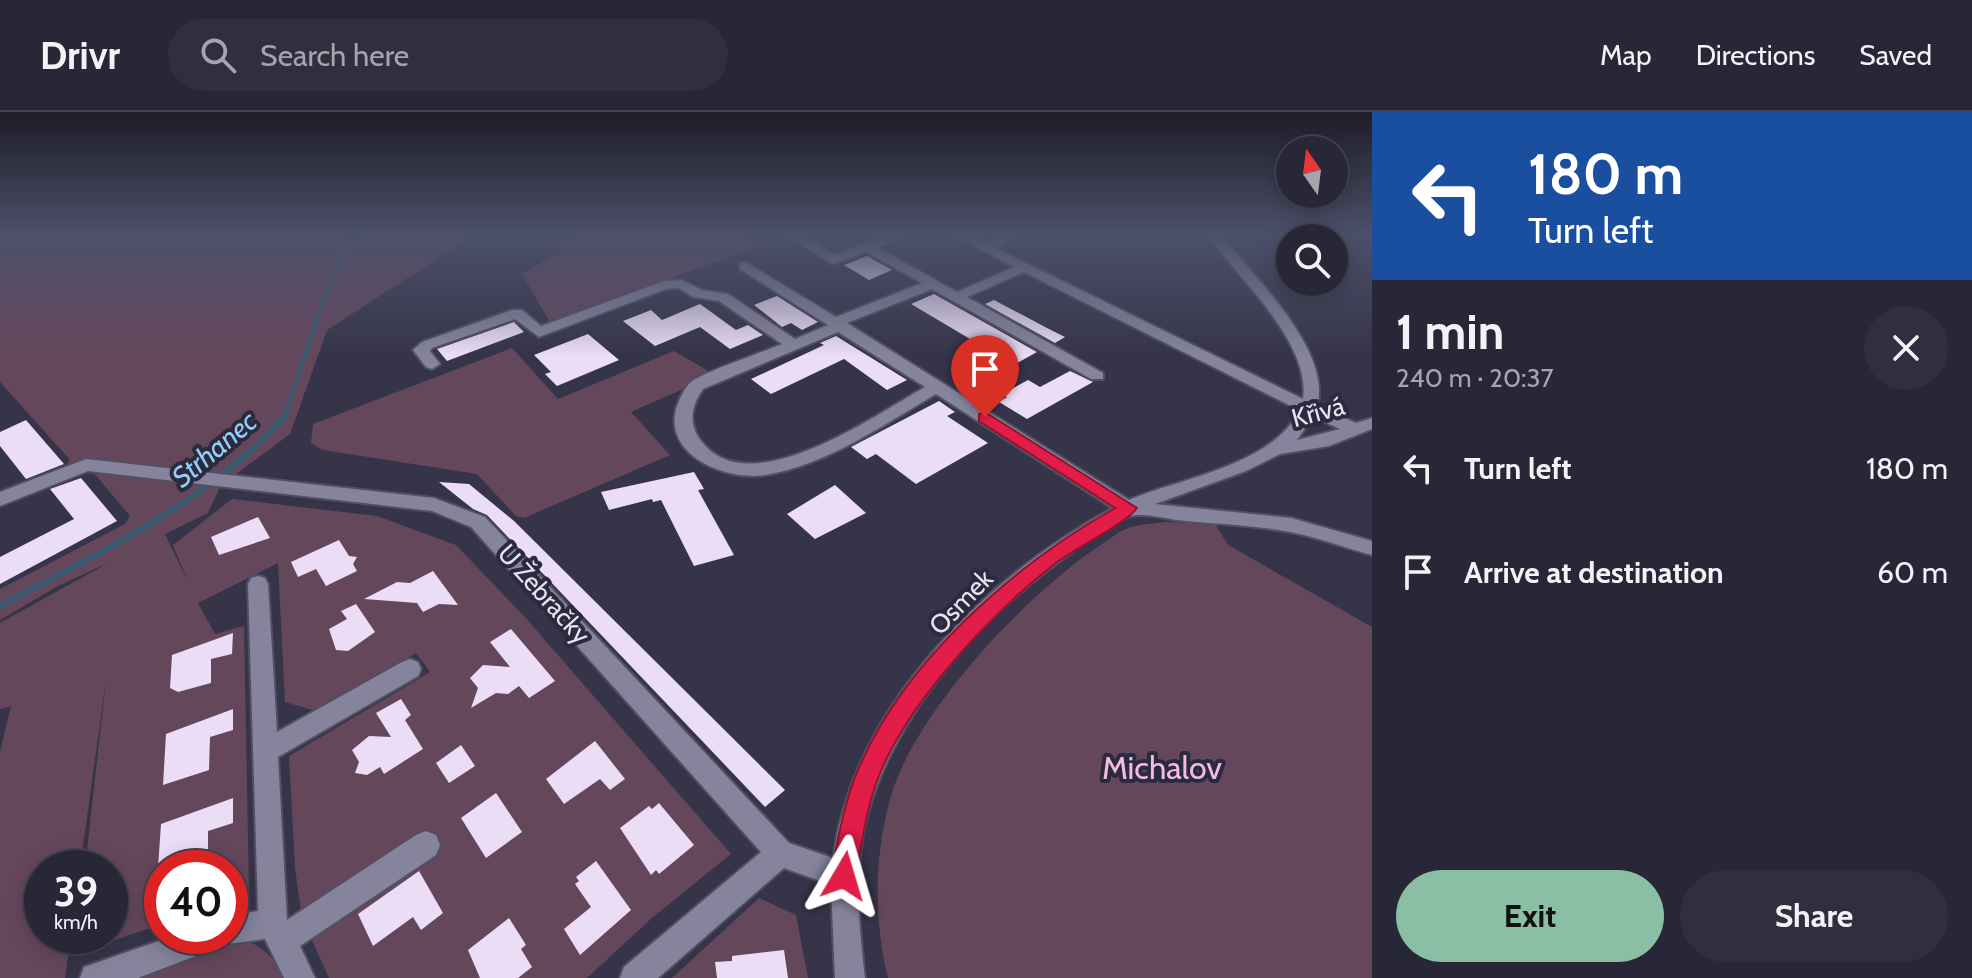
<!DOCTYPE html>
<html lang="en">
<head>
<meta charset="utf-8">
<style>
	:root { --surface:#282737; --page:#302f3f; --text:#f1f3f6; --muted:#a5a5ad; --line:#444452; --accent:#8abfa5 }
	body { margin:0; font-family:Cabin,sans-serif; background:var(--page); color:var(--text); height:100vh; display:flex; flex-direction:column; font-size:30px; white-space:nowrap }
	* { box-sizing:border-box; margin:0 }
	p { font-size:26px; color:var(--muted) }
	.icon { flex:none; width:44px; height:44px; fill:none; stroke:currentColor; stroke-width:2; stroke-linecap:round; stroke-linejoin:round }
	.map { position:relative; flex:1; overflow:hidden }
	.panel { display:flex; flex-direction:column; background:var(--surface); width:600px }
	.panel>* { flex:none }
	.hud { background:#1a4fa0; color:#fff; overflow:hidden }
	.needle { width:52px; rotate:346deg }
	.fabs { position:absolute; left:1276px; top:24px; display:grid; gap:16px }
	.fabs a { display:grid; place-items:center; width:72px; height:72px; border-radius:50%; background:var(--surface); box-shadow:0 4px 20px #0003,0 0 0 2px var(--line); font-size:40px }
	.speed { position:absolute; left:24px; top:738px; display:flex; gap:16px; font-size:40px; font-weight:700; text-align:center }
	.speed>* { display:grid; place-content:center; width:104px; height:104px; border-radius:50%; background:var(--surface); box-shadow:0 4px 20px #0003,0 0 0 2px var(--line); line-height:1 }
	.speed small { font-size:20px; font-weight:400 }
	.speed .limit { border:12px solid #d22; background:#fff; color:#111 }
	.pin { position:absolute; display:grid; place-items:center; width:68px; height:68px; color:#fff; margin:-82px -34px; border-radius:50% 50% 50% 0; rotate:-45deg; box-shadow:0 0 8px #0007 }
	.pin .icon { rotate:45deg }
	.me { position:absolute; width:88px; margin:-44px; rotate:7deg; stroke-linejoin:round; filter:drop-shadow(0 0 6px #0008) }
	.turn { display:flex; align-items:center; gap:28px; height:168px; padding:0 24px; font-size:36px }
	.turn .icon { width:104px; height:104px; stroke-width:2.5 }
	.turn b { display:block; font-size:56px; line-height:68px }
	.round { display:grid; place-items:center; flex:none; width:84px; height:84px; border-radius:42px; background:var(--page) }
	.head { display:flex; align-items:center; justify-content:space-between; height:136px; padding:0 24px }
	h1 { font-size:48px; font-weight:700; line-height:60px }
	.cta { display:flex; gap:16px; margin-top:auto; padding:16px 24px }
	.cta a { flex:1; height:92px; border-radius:48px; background:var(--accent); color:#111; font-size:32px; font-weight:700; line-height:92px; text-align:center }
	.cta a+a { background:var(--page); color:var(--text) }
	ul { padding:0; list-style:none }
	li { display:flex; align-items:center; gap:24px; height:104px; padding:0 24px }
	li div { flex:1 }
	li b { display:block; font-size:30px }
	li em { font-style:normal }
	header { display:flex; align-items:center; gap:48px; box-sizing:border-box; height:112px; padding:0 40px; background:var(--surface); border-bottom:2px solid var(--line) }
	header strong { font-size:38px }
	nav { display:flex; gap:44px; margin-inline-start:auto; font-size:28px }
	.search { width:560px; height:72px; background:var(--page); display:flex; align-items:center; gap:20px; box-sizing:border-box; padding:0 28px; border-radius:44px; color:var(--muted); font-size:30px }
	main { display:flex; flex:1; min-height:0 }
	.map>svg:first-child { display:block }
	.green { fill:#65475c }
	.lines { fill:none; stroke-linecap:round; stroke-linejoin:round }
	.stream-far1 { stroke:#385a70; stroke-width:4 }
	.stream { stroke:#385a70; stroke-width:6 }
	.building { fill:#ecddf6 }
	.minor-casing { stroke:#515062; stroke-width:4 }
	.minor { fill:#85849c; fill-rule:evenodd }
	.route { fill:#e11d48; stroke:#92132f; stroke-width:2 }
	.labels { text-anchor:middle; stroke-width:8; stroke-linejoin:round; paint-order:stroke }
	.street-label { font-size:26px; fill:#e5e5f2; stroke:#2c2a3f }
	.water-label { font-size:28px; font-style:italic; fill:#92d0f7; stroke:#2c2a3f }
	.near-park-label { font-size:32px; fill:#f3bae2; stroke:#2c2a3f }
</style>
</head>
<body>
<header>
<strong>Drivr</strong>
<div class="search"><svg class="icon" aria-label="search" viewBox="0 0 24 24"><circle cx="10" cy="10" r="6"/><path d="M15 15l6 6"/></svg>Search here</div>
<nav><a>Map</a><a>Directions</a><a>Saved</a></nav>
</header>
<main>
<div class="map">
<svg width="1372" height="866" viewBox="0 0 1372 866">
	<rect width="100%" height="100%" fill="#363449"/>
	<!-- green -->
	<path class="green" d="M0 123H474L327 218 290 322 235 363 98 347 67 352 70 348 0 270Z
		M577 123H747L762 132 551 212 522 162 562 138 553 132Z
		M512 236 558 287 674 239 715 263 631 300 670 343 524 406 516 404 477 362 323 338 311 331 313 312Z
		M100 358 220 375 208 401 165 422 189 472 173 433 232 387 377 404 456 433 524 504 731 742 653 805 587 866H329L302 806 295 756 289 644 430 560 416 541 316 599 285 590 278 451 198 491 215 522 244 514 249 781 230 788V756H162V812L74 842 76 824H110V756H85L106 568 80 756H42V824H71L65 866H0V640L11 594 0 597V511L110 450 58 474 0 508V477L125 412 130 404 93 360Z
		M1164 410 1215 412 1228 433 1372 515V866H888C874 808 874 749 889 691 911 603 1027 481 1102 432 1110 427 1119 419 1128 416 1139 412 1153 412 1164 410Z
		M759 786 796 803 808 866H672Z
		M234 826C257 828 275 845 284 866H125Z"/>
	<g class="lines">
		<!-- stream-far1 -->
		<path class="stream-far1" d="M284 305 325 184 353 123"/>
		<!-- stream -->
		<path class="stream" d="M0 494C101 439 209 390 286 303"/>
	</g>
	<!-- building -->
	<path class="building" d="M867 144 892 158 869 168 844 153Z
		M934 182 1037 240 1014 253 911 192Z
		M777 184 818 210 802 218 791 211 782 215 754 193Z
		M994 188 1047 216 1065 225 1055 231 985 192Z
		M700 192 736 218 748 213 763 223 730 237 700 215 655 234 623 209 651 198 662 208Z
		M514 210 524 220 447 249 437 237Z
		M588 222 619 248 557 274 545 262 551 260 534 243Z
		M836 224 907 268 887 278 844 247 771 282 751 267 824 233 820 231Z
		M1070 259 1093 270 1027 307 999 290 1007 285 1002 282 1028 268 1040 275Z
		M939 289 955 300 947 304 988 331 916 372 876 342 867 347 851 335Z
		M26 308 64 352 26 367 0 334V320Z
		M694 360 704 377 698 378 734 443 694 454 661 388 653 390 652 387 609 398 601 380Z
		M81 366 117 409 0 472V445L74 407 50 377Z
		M439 370 469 372 514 409 785 678 765 695 487 403 473 397Z
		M835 373 866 401 815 427 787 402Z
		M258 405 270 426 219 443 211 425Z
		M339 428 349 444 357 445 353 452 357 459 326 474 316 457 298 465 291 450Z
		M433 459 458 493 439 492 423 500 417 491 364 487 397 470 410 471Z
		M356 492 375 520 348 539 336 538 329 517 347 507 341 499Z
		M511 517 555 569 529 586 519 574 508 582 496 581 471 596 478 576 470 566 483 553 510 555 490 530Z
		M233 521 232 542 211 547V571L178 580 170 576 172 543Z
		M401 587 411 603 405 608 423 637 384 662 380 655 367 663 355 661 359 650 352 638 369 624 391 625 376 601Z
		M233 597V618L210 625 209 658 163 673 166 622Z
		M595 629 625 667 610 678 600 667 564 692 546 667Z
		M461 633 475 654 449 671 436 651Z
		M496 681 522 720 486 746 461 706Z
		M233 686V711L208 719V752L158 756 161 712Z
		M659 691 694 733 659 762 656 758 651 763 620 716 649 694 652 697Z
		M596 749 631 798 580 843 564 817 591 795 575 772 579 769 576 765Z
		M419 759 443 801 421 818 413 805 373 834 358 802Z
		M509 806 526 833 521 837 532 855 518 866H480L468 838Z
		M784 838 788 866H717L715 850 732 849V844Z"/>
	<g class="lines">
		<defs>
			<path id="minor" d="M787 123H802L834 143 887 123H905L878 136 957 180 1014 155 954 123H970L985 131 1002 123H1019L995 136 1303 287C1311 231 1238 165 1207 123H1220C1252 162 1333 239 1317 294L1356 311 1372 306V317L1329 334 1280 342 1246 359 1155 392 1291 406 1372 429V443C1345 436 1318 425 1290 420 1253 413 1214 412 1176 408 1163 406 1140 400 1128 405 1108 412 1089 427 1072 440 983 503 897 597 867 703 853 756 859 813 865 866H835L831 773 784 756 658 866H620L624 855 761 740 471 415 432 399 88 359 0 394V380L86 347 434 386 485 405 789 731 833 746C854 594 984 466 1113 396L936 282C883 313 827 353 765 363 728 369 664 345 676 297 679 288 684 276 691 270 706 259 761 241 782 232L719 189 693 185 679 176 666 177 539 225 515 207 432 236 430 239 440 252 432 257 426 255 413 238 422 230 512 198H522L541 214 664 169 682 168 702 178 728 182 795 227 828 213 740 157V151L745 150 836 205 922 171 866 140 833 152ZM1024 160 1299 298C1274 353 1181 366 1129 388L847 211 932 177 1091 267H1103V261L967 185ZM838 220 925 275C875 303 749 393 701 329 688 312 691 294 703 277ZM1313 305 1340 317 1297 328Z
				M258 464 265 466 268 472 277 620 402 550 410 547 418 550 421 557 418 564 278 645 287 808 416 723 426 719 436 723 440 733 436 743 300 834 315 866H284L265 827 227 832 138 866H80L84 855 173 824H230V804L258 799 248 472 251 466Z"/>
		</defs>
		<!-- minor casing -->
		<use href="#minor" class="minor-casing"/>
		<!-- minor -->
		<use href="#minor" class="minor"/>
	</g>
	<!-- sky -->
	<linearGradient id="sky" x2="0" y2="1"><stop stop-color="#1e1d28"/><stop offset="0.5" stop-color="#4c506a"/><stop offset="1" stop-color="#4c506a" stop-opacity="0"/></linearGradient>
	<rect width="1372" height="244" fill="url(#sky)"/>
	<!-- route -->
	<path class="route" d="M985 300 1137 396C1126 412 1071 438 1052 454 990 503 908 590 879 664 866 696 862 730 856 764L853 773 844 777 835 773 831 764C838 728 843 693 858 658 904 549 1014 453 1115 396L979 309V302Z"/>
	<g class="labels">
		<!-- street labels -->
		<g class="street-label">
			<text transform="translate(1318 300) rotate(-15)" y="9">Křivá</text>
			<text transform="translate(544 482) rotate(48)" y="9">U Žebračky</text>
			<text transform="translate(961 490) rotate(-46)" y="9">Osmek</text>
		</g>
		<!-- water labels -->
		<g class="water-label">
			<text transform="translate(214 337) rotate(-40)" y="10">Strhanec</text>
		</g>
		<!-- near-park labels -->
		<g class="near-park-label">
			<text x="1162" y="667">Michalov</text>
		</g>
	</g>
</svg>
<div class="fabs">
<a><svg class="needle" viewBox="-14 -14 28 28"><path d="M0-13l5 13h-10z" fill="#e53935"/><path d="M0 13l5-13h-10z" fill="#a5a5ad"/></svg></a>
<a><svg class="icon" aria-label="search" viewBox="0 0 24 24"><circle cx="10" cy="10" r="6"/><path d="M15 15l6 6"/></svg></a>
</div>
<div class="speed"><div>39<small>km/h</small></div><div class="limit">40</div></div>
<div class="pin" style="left:985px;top:305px;background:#d93025"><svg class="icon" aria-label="arrive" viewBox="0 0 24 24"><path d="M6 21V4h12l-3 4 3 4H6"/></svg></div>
<svg class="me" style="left:844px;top:764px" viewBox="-20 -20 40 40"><path d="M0-17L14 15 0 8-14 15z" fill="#e11d48" stroke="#fff" stroke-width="4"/></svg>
</div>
<section class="panel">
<div class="hud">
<div class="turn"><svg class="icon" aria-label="left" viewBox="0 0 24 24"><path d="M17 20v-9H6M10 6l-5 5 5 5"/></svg><div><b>180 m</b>Turn left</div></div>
</div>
<div class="head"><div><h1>1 min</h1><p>240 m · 20:37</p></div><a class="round"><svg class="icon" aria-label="close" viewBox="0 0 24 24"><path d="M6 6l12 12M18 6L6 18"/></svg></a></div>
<ul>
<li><svg class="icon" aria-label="left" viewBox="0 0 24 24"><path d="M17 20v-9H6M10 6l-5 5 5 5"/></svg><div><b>Turn left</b></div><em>180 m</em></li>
<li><svg class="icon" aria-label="arrive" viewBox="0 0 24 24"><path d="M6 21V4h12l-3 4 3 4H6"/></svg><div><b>Arrive at destination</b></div><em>60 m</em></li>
</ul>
<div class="cta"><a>Exit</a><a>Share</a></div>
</section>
</main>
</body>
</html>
